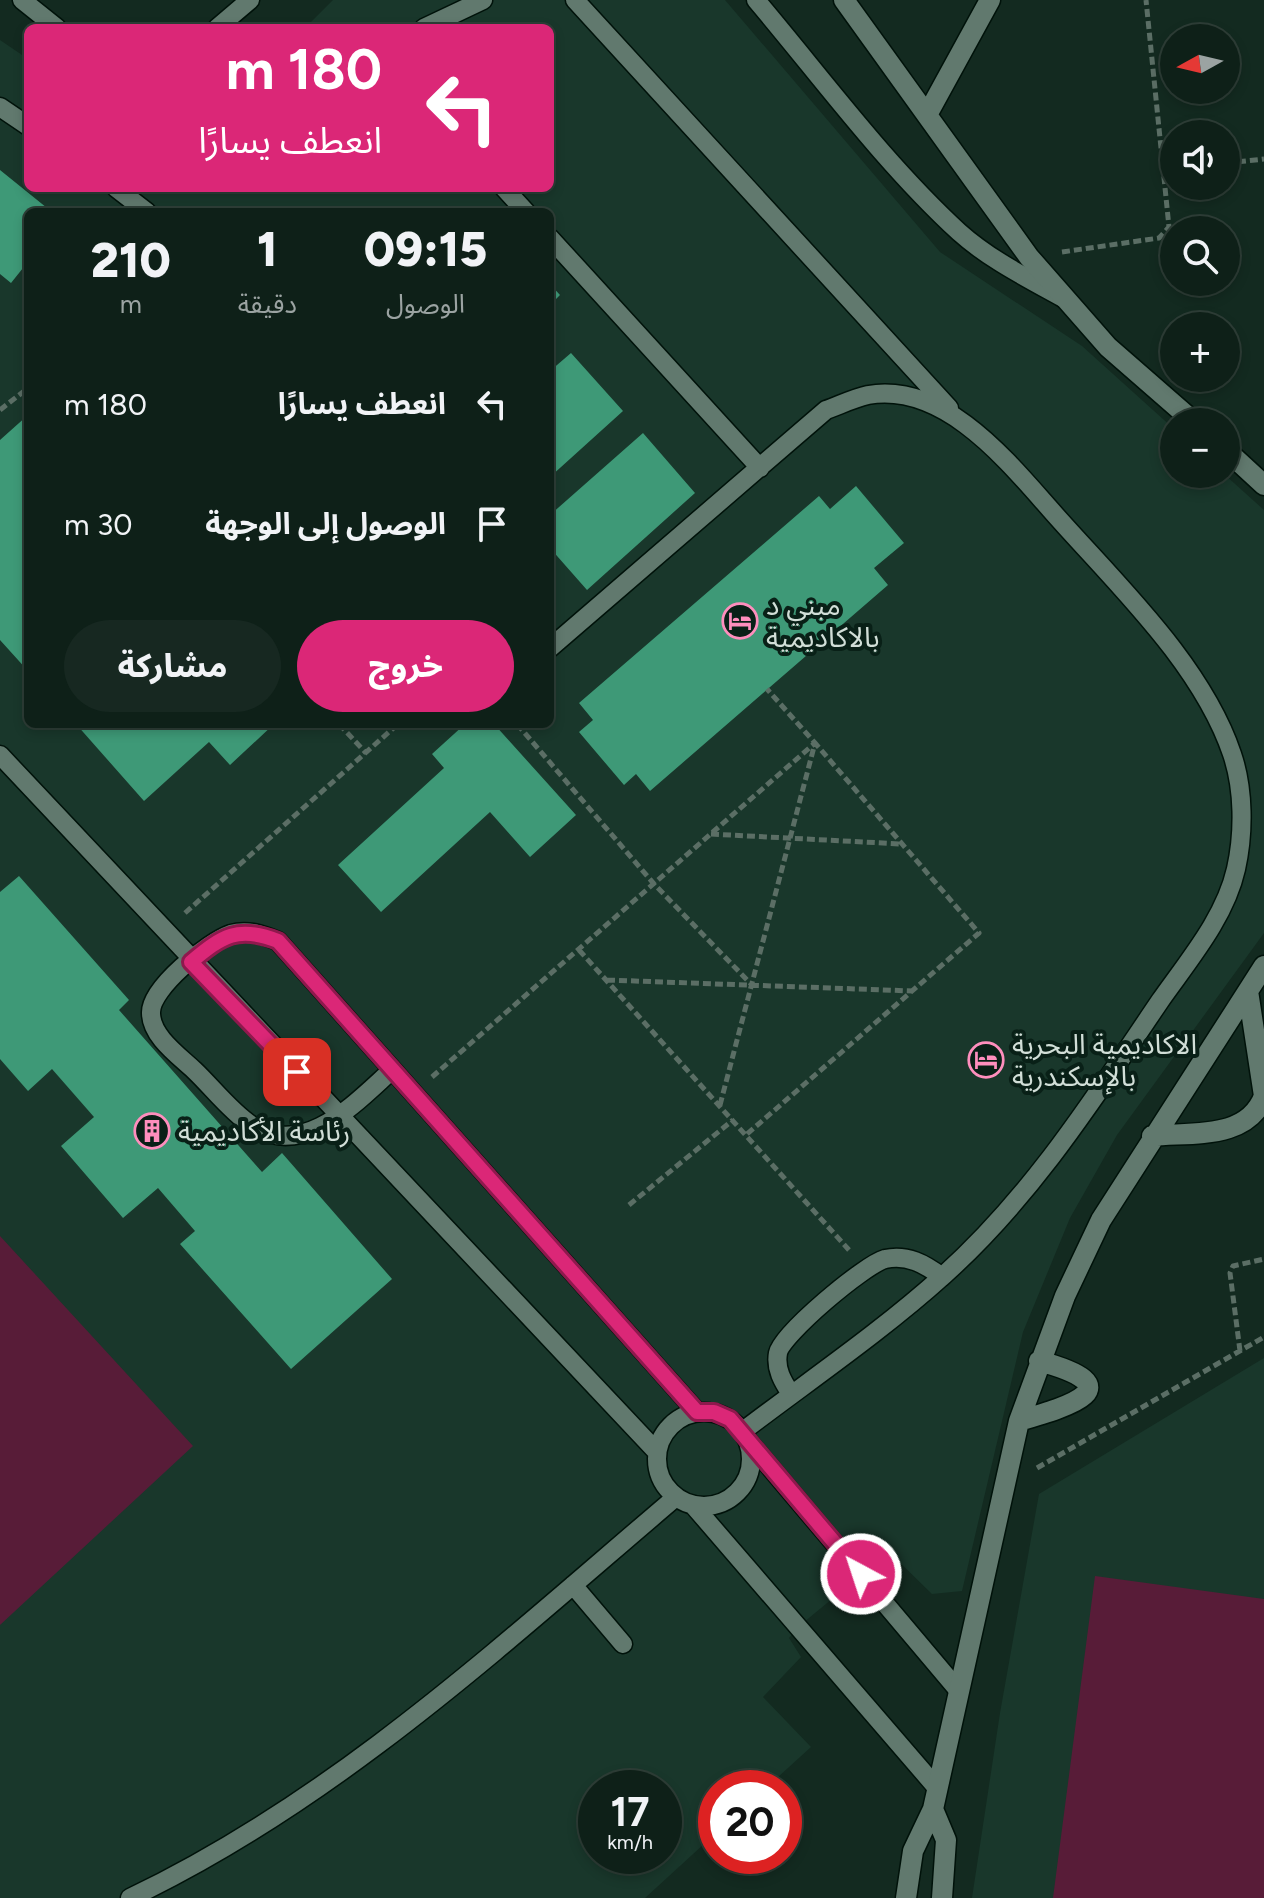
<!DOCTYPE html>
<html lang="ar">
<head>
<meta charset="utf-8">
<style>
	:root { --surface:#0e2018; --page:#172821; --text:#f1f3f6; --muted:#9ba3a2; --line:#2e3e37; --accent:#db2777 }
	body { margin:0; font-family:Figtree,"Noto Sans Arabic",sans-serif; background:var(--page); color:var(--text); direction:rtl; height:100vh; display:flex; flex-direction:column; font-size:30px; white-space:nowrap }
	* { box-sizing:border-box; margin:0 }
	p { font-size:26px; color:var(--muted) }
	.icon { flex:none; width:44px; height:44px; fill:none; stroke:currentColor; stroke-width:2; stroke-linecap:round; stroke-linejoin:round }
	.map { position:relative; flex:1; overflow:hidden; direction:ltr }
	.sheet { position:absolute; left:24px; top:208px; width:530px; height:520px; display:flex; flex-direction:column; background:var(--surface); border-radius:12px; box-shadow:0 4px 12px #0003,0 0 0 2px var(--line); direction:rtl }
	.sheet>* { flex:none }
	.banner { position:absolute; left:24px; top:24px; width:530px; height:168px; border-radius:12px; box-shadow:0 4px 12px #0003,0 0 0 2px var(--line); direction:rtl; background:#db2777; color:#fff; overflow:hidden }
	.needle { width:52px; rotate:262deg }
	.tools { position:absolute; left:1160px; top:24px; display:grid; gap:16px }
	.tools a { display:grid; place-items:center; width:80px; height:80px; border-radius:50%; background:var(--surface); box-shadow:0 4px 12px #0003,0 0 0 2px var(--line); font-size:40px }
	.speed { position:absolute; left:578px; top:1770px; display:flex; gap:16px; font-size:40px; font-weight:700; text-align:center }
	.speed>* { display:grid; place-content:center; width:104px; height:104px; border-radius:50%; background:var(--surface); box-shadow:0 4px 12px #0003,0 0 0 2px var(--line); line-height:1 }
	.speed small { font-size:20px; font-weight:400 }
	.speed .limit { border:12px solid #d22; background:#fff; color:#111 }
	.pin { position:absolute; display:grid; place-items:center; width:68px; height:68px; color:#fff; margin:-34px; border-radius:16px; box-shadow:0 4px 12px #0006 }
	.me { position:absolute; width:88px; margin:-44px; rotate:320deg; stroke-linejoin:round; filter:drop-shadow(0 0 6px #0008) }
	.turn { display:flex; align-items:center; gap:28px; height:168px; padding:0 40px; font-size:36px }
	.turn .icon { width:104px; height:104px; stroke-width:2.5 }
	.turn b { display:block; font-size:56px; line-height:68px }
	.eta { display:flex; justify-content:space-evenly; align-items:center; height:136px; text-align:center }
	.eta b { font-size:48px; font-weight:800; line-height:56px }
	.button { display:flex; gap:16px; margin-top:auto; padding:16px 40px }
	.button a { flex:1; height:92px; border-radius:48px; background:var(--accent); color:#fff; font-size:32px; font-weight:800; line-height:92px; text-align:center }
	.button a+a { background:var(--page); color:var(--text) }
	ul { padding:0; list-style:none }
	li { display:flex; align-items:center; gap:24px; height:120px; padding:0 40px }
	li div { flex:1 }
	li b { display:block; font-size:30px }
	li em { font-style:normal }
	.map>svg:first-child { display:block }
	.built { fill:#19372b; fill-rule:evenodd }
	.green { fill:#581c38 }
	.building { fill:#3e9977 }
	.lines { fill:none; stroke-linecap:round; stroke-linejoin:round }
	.service-casing { stroke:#00120a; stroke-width:21 }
	.minor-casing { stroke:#00120a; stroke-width:23 }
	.path { stroke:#5b6e65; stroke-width:5; stroke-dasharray:8 4; stroke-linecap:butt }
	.service { stroke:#61796e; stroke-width:18 }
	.minor { stroke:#61796e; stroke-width:20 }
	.route-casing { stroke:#8e194d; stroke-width:20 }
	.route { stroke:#db2777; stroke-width:14 }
	.labels { text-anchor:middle; stroke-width:8; stroke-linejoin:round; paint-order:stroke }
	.poi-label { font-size:28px; fill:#d1ded7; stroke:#092017; text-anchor:start }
</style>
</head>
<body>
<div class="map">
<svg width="1264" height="1898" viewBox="0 0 1264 1898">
	<rect width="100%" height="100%" fill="#132a20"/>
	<!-- built -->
	<path class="built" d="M333 0H725L940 252 1082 346 1174 429V474H1224L1264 510V933L1117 1135 1070 1218 1023 1332 962 1591 932 1594 889 1552 798 1627 789 1638 801 1657 763 1697 811 1747 766 1788H716V1833L645 1898H0V40L28 59V188H550V28H305ZM28 212H550V724H28ZM596 1788H664V1856H596Z
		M1264 1358V1898H972L1000 1713 1039 1494Z"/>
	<!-- green -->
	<path class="green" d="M0 1236 193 1446 0 1625Z
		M1095 1576 1264 1599V1898H1053Z"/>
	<!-- building -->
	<path class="building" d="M0 170 52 212H28V272L23 268 11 283 0 274Z
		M550 284 560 295 550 305Z
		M571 353 623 411 550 477V371Z
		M28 415V671L0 640V440Z
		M643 433 695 493 587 590 550 548V515Z
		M856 486 904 543 874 568 888 585 650 791 636 774 624 785 579 732 593 720 579 703 819 496 830 509Z
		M76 724H274L230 765 209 742 144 801Z
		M465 724H494L576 815 530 857 490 812 381 912 338 865 444 768 432 754Z
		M19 876 129 1000 119 1010 262 1172 282 1153 392 1279 291 1369 180 1244 195 1231 158 1188 123 1218 61 1146 94 1117 52 1069 28 1091 0 1059V892Z"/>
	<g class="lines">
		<defs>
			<path id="service" d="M22 0 57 28
				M575 0 949 408
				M756 0C822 78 884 163 959 232 989 259 1027 278 1063 298
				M217 28 250 0
				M424 28 483 0
				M0 107 28 126
				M116 188 147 212
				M504 188 526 212
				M550 238 760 468
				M550 648 826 410C840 405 854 398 868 395 943 382 1005 458 1050 509 1113 581 1201 662 1232 754 1244 789 1244 833 1236 869 1225 918 1188 961 1160 1001 1095 1097 1032 1196 944 1275 882 1331 810 1380 743 1431
				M0 755 657 1452
				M392 1070C356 1102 304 1160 251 1125 230 1111 212 1087 194 1070 178 1055 151 1036 151 1013 150 988 208 942 231 934 248 929 263 935 278 941L697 1412
				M791 1394C783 1382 775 1369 778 1353 782 1334 864 1265 885 1259 907 1254 925 1264 942 1277
				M657 1459a47 47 0 1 1 94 0a47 47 0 1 1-94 0Z
				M748 1441 958 1690
				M693 1505 937 1788
				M573 1585 623 1644
				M130 1898C336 1800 504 1643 676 1497"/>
			<path id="minor" d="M844 0 1029 257 1108 347 1194 422
				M927 115 990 0
				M1226 450 1264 485
				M1152 1136C1192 1132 1248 1140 1264 1096L1248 991
				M1019 1421C1070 1406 1135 1387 1039 1361
				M933 1809 946 1840 942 1898
				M906 1898 913 1851 933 1809 1019 1421 1065 1296 1101 1220 1264 966"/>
		</defs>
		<!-- service casing -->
		<use href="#service" class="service-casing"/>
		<!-- minor casing -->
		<use href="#minor" class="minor-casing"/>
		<!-- path -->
		<path class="path" d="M1226 163 1264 159
			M1165 169 1174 168
			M1062 252 1159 238 1169 227 1146 0
			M0 410 28 388
			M339 724 366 753
			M517 724 654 884 751 984
			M711 834 901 844
			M185 913 398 724
			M579 950 849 1250
			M607 980 913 991
			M432 1077 815 743 767 689
			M720 1105 815 743 979 933 747 1134
			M629 1205 733 1120
			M1240 1351 1230 1273 1233 1266 1264 1259
			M1037 1468 1264 1337"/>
		<!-- service -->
		<use href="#service" class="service"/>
		<!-- minor -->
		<use href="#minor" class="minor"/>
	</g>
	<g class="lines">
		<defs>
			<path id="route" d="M297 1072 191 962C222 936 238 925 278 941L697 1412H714L730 1419 861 1574"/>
		</defs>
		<!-- route casing -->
		<use href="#route" class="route-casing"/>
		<!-- route -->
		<use href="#route" class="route"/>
	</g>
	<!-- icons -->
	<defs>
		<symbol id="hotel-ring" viewBox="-11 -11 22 22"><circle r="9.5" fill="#092017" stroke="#fe8ebd" stroke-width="1.5"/><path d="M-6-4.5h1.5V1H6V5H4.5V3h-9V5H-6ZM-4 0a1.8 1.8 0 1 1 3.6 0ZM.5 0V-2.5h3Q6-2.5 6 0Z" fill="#fe8ebd"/></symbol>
		<symbol id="building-ring" viewBox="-11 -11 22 22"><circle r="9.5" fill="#092017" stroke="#fe8ebd" stroke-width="1.5"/><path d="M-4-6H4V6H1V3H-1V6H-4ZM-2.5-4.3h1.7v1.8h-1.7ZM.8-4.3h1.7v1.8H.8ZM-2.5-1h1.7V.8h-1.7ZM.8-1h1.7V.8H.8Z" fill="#fe8ebd"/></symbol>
	</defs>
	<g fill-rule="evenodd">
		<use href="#hotel-ring" x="720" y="601" width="40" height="40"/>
		<use href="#hotel-ring" x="966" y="1040" width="40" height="40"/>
		<use href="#building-ring" x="132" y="1111" width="40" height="40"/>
	</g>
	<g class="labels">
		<!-- poi labels -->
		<g class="poi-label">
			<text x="766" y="615">مبني د<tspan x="766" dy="32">بالاكاديمية</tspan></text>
			<text x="1012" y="1054">الاكاديمية البحرية<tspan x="1012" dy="32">بالإسكندرية</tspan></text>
			<text x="178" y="1141">رئاسة الأكاديمية</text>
		</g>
	</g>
</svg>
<div class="tools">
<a><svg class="needle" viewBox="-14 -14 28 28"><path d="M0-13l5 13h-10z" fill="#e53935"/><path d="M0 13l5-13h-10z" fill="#9ba3a2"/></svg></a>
<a><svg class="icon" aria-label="sound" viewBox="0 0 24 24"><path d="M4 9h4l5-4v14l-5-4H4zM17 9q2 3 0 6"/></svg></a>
<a><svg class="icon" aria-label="search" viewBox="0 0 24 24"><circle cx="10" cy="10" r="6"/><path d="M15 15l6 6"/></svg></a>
<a>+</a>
<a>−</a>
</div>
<div class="speed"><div>17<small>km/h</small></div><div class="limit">20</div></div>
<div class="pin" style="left:297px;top:1072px;background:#d93025"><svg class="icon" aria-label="arrive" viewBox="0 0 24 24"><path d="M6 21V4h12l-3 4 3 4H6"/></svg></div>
<svg class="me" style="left:861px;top:1574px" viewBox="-20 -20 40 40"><circle r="17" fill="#db2777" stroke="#fff" stroke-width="3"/><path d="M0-11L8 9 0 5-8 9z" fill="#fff"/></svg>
<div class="banner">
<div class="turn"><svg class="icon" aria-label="left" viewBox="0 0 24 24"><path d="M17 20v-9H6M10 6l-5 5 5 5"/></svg><div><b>180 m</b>انعطف يسارًا</div></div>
</div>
<section class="sheet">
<div class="eta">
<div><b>09:15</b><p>الوصول</p></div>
<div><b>1</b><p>دقيقة</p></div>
<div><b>210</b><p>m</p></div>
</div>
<ul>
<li><svg class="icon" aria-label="left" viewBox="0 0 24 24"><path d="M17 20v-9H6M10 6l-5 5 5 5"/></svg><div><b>انعطف يسارًا</b></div><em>180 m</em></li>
<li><svg class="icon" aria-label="arrive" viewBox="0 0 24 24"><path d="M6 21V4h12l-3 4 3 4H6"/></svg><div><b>الوصول إلى الوجهة</b></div><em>30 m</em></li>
</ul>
<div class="button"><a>خروج</a><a>مشاركة</a></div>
</section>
</div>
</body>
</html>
